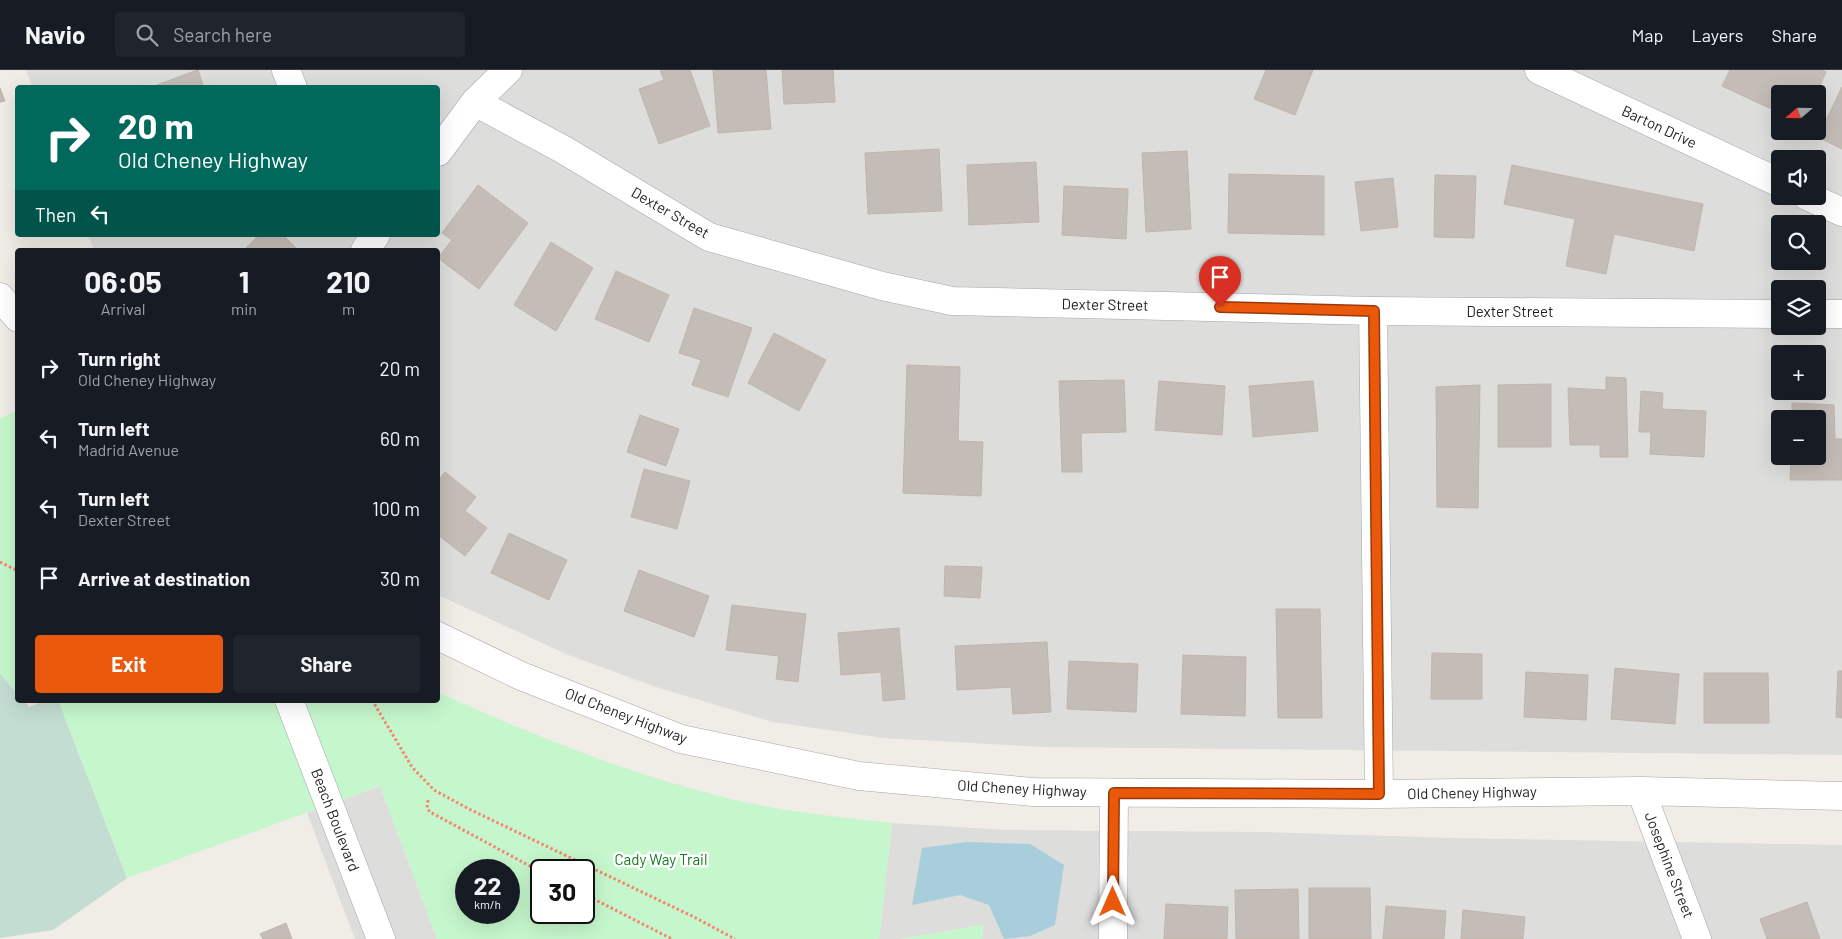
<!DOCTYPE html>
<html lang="en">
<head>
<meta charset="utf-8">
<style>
	:root { --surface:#171b24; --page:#20242c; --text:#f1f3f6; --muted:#9ea1a6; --line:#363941; --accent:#ea580c }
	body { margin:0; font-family:Barlow,sans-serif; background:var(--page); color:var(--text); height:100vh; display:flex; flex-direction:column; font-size:19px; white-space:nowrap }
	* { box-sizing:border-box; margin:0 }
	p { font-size:16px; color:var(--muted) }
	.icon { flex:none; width:28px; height:28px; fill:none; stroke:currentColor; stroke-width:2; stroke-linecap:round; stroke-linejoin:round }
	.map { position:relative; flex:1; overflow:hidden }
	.panel { position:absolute; left:15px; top:178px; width:425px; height:455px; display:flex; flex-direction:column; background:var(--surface); border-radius:5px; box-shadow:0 5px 20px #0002 }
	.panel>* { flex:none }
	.hud { position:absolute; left:15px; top:15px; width:425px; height:152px; border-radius:5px; box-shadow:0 5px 20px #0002; background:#00695c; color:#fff; overflow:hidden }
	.needle { width:32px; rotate:250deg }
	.controls { position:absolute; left:1771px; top:15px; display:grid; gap:10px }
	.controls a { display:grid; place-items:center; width:55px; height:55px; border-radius:5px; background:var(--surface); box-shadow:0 5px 20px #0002; font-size:25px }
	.speed { position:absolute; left:455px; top:789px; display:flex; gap:10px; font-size:25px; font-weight:700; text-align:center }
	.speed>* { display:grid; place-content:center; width:65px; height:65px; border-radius:50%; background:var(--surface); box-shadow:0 5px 20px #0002; line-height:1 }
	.speed small { font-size:12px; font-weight:400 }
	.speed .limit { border:2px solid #111; border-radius:8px; background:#fff; color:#111 }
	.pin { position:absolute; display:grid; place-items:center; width:42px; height:42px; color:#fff; margin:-51px -21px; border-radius:50% 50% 50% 0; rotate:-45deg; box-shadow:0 0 5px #0007 }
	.pin .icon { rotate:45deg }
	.me { position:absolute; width:55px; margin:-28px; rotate:0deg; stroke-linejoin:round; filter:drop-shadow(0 0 4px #0008) }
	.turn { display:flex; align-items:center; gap:18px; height:105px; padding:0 20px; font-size:22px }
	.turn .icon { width:65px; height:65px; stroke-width:2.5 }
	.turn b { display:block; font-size:35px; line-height:42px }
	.then { display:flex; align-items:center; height:48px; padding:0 20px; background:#0003; gap:10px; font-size:19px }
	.eta { display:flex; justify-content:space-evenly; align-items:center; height:85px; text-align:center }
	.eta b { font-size:30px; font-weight:700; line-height:35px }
	.cta { display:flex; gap:10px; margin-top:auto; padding:10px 20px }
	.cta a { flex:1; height:58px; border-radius:5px; background:var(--accent); color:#fff; font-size:20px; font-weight:700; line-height:58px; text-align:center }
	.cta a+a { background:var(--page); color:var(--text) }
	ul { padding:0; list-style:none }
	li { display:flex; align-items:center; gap:15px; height:70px; padding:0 20px }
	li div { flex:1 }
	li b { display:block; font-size:19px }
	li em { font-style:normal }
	header { display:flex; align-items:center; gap:30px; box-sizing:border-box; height:70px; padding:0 25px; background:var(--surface); border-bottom:1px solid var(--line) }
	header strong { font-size:24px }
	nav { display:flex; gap:28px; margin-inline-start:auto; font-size:18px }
	.search { width:350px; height:45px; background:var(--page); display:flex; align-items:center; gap:12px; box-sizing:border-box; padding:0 18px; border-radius:5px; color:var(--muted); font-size:19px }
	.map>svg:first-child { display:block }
	.residential { fill:#dddddc; fill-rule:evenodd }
	.wetland { fill:#c4ddd3 }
	.park { fill:#c6f7cc; fill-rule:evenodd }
	.water { fill:#a9cedb }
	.building { fill:#c4bcb6; stroke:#c1b5a9 }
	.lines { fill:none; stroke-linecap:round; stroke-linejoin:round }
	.minor-casing { stroke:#a6a6a6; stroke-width:29 }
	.path { stroke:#f48673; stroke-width:3; stroke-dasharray:2.5 2.5; stroke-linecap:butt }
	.minor { stroke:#fff; stroke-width:28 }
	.route-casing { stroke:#983908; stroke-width:12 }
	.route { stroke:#ea580c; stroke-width:9 }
	.labels { text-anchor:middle; stroke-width:5; stroke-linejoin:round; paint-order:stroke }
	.street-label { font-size:15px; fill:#1f1f1f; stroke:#fff }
	.park-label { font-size:15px; fill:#107b1e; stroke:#fff }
</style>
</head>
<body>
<header>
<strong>Navio</strong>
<div class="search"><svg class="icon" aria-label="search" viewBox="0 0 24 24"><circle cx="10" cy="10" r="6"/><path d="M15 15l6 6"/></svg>Search here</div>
<nav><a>Map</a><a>Layers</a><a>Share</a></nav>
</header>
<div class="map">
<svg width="1842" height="869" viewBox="0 0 1842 869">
	<rect width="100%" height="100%" fill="#f0ede6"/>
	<!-- residential -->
	<path class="residential" d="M26 0H1842V685L1044 677 884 668 773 652 653 616 566 584 438 525V180H94L88 165H438V18H33ZM1780 24H1818V61H1780ZM1780 89H1818V126H1780ZM1780 154H1818V191H1780ZM1780 219H1818V256H1780ZM1780 284H1818V321H1780ZM1780 349H1818V386H1780Z
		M380 716 437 869H355L307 743Z
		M892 753 1007 760 1265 762 1455 768 1842 775V869H982L983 855 900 869H879Z"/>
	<!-- wetland -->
	<path class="wetland" d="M0 603 17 624 18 630H23L29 637 48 630H58L127 808 53 860 0 868Z"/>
	<!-- park -->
	<path class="park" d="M17 341V624L0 603V348Z
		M438 622C531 665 627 703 727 728 781 741 837 747 892 753L879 869H437L380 716 127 808 58 630H438ZM466 800H509V842H466ZM541 800H584V842H541Z
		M984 855 982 869H900Z"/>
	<!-- water -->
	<path class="water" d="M966 772 1030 774 1064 795 1055 855 1030 866 1004 869 989 835 960 825 912 835 922 778Z"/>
	<!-- building -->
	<path class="building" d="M198 0 204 18H149L197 0Z
		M660 0H690L710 56 659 74 639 19 664 10Z
		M713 0H766L771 59 718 63Z
		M782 0H833L835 32 784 34Z
		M1266 0H1313L1295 45 1254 29Z
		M1730 0H1822L1826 2 1816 24H1780V43L1722 16Z
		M1842 17V79L1818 67Z
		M0 18 5 31 0 32Z
		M939 79 942 141 868 144 865 83Z
		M1187 81 1191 159 1146 162 1142 83Z
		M1036 92 1039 152 969 155 967 95Z
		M1512 95 1703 134 1694 181 1614 164 1606 204 1566 196 1575 149 1504 134Z
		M1229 104 1324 106V165L1228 163Z
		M1435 105 1476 106 1474 168 1434 167Z
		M1393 108 1398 157 1361 161 1355 112Z
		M478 115 528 153 479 219 438 188 452 170 442 163Z
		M1064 116 1128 119 1126 169 1062 165Z
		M259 165H283L298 180H244Z
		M551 172 593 198 556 261 514 235Z
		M616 201 669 225 649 272 595 249Z
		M694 238 752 258 728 327 692 315 701 290 679 283Z
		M774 263 826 290 799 341 748 313Z
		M907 295 960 297 958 371 983 372 981 426 903 423Z
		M1606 307 1626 308 1628 387H1600V375H1570L1568 318 1606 320Z
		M1124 310 1126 362 1081 363 1082 402H1062L1059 311Z
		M1159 311 1225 316 1222 365 1155 360Z
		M1313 311 1318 361 1253 367 1249 316Z
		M1551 314V377H1498V315Z
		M1480 315 1478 438 1437 437 1436 317Z
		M1641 321 1663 323 1662 339 1706 341 1704 387 1650 384 1651 362H1639Z
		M1792 333 1834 335 1835 369H1842V410H1790L1791 386H1818V349H1792Z
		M640 345 679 359 666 396 627 382Z
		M644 399 690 411 677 459 631 447Z
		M445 402 476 427 465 441 487 458 465 486 438 465V411Z
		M509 463 567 490 549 530 491 503Z
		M945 496 982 497 980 528 944 526Z
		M639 500 709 526 694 567 624 541Z
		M732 535 806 544 798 612 776 609 779 586 726 580Z
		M1276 539H1320L1322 648H1278Z
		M899 558 905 629 883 631 881 602 841 605 838 563Z
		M1047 572 1051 642 1013 644 1011 617 957 620 955 576Z
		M1432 583 1482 584V629H1431Z
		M1183 585 1246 587 1245 646 1181 644Z
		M1069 591 1138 594 1136 642 1067 639Z
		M1615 598 1679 604 1675 654 1611 649Z
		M1838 601H1842V648L1836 647Z
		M1526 602 1588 605 1586 650 1524 647Z
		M1704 603H1768L1769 653H1704Z
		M1309 818H1370L1371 869H1309Z
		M1298 819 1299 869H1236L1235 820Z
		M1807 832 1820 869H1767L1760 849Z
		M1166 834 1228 837 1227 869H1164Z
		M1386 836 1446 841 1444 869H1383Z
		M1463 840 1525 847 1523 869H1461Z
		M286 853 292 869H263L260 864Z"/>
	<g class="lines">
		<defs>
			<path id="minor" d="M286 0 293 18
				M1539 0 1780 113
				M475 32 564 80 709 167 882 216 952 231 1373 241 1780 244
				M438 82 475 32 508 0
				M1807 126 1842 142
				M365 180 376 165
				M0 227 18 248
				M1373 241 1379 724
				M1818 244H1842
				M438 566 521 606 681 669 859 706 1033 722 1379 724 1641 721 1842 726
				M289 630 381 869
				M1641 721 1697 869
				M1113 869 1114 723"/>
		</defs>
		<!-- minor casing -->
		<use href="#minor" class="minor-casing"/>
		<!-- path -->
		<path class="path" d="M0 492 18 501
			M372 630 412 697 434 720 471 740 694 847 735 869
			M428 730 427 738 430 742 541 802
			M584 824 672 869"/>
		<!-- minor -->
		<use href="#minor" class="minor"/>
	</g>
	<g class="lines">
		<defs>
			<path id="route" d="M1113 832 1114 723 1379 724 1374 241 1220 237"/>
		</defs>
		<!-- route casing -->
		<use href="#route" class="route-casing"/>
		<!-- route -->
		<use href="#route" class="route"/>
	</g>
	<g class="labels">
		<!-- street labels -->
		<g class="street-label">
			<text transform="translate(1659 57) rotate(25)" y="5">Barton Drive</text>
			<text transform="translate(670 143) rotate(30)" y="5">Dexter Street</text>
			<text transform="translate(1105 235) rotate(1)" y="5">Dexter Street</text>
			<text x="1510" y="247">Dexter Street</text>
			<text transform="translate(626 646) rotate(21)" y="5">Old Cheney Highway</text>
			<text transform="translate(1022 719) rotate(3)" y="5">Old Cheney Highway</text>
			<text transform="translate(1472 723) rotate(-1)" y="5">Old Cheney Highway</text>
			<text transform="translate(335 750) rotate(69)" y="5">Beach Boulevard</text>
			<text transform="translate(1669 795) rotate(69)" y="5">Josephine Street</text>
		</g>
		<!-- park labels -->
		<g class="park-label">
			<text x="661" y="795">Cady Way Trail</text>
		</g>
	</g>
</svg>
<div class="controls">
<a><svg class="needle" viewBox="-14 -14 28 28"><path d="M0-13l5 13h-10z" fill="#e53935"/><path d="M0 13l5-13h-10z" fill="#9ea1a6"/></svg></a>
<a><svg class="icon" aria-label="sound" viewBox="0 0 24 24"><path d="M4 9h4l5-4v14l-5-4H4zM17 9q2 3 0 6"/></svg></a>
<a><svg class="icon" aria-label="search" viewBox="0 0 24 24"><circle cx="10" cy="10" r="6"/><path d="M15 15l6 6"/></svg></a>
<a><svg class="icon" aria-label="layers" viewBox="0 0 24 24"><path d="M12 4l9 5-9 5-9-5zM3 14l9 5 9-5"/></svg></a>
<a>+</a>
<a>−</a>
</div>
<div class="speed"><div>22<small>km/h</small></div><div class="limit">30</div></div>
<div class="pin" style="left:1220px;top:237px;background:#d93025"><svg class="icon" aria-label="arrive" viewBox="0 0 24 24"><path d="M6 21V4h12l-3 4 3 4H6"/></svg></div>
<svg class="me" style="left:1113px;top:832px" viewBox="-20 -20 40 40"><path d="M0-17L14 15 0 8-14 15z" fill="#ea580c" stroke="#fff" stroke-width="4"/></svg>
<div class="hud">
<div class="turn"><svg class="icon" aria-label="right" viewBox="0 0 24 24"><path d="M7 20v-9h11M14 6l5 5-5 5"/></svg><div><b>20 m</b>Old Cheney Highway</div></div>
<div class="then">Then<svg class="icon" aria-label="left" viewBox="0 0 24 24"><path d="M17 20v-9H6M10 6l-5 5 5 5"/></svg></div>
</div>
<section class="panel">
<div class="eta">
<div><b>06:05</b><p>Arrival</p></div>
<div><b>1</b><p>min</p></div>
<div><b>210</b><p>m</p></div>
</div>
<ul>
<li><svg class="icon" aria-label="right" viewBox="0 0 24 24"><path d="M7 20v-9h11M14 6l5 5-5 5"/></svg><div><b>Turn right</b><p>Old Cheney Highway</p></div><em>20 m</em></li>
<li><svg class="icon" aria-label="left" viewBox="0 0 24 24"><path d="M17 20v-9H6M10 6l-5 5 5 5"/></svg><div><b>Turn left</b><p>Madrid Avenue</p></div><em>60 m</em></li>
<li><svg class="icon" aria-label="left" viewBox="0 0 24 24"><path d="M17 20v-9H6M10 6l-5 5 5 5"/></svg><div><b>Turn left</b><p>Dexter Street</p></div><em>100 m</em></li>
<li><svg class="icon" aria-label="arrive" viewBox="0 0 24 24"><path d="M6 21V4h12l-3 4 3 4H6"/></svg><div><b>Arrive at destination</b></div><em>30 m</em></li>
</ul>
<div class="cta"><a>Exit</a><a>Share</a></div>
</section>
</div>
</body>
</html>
